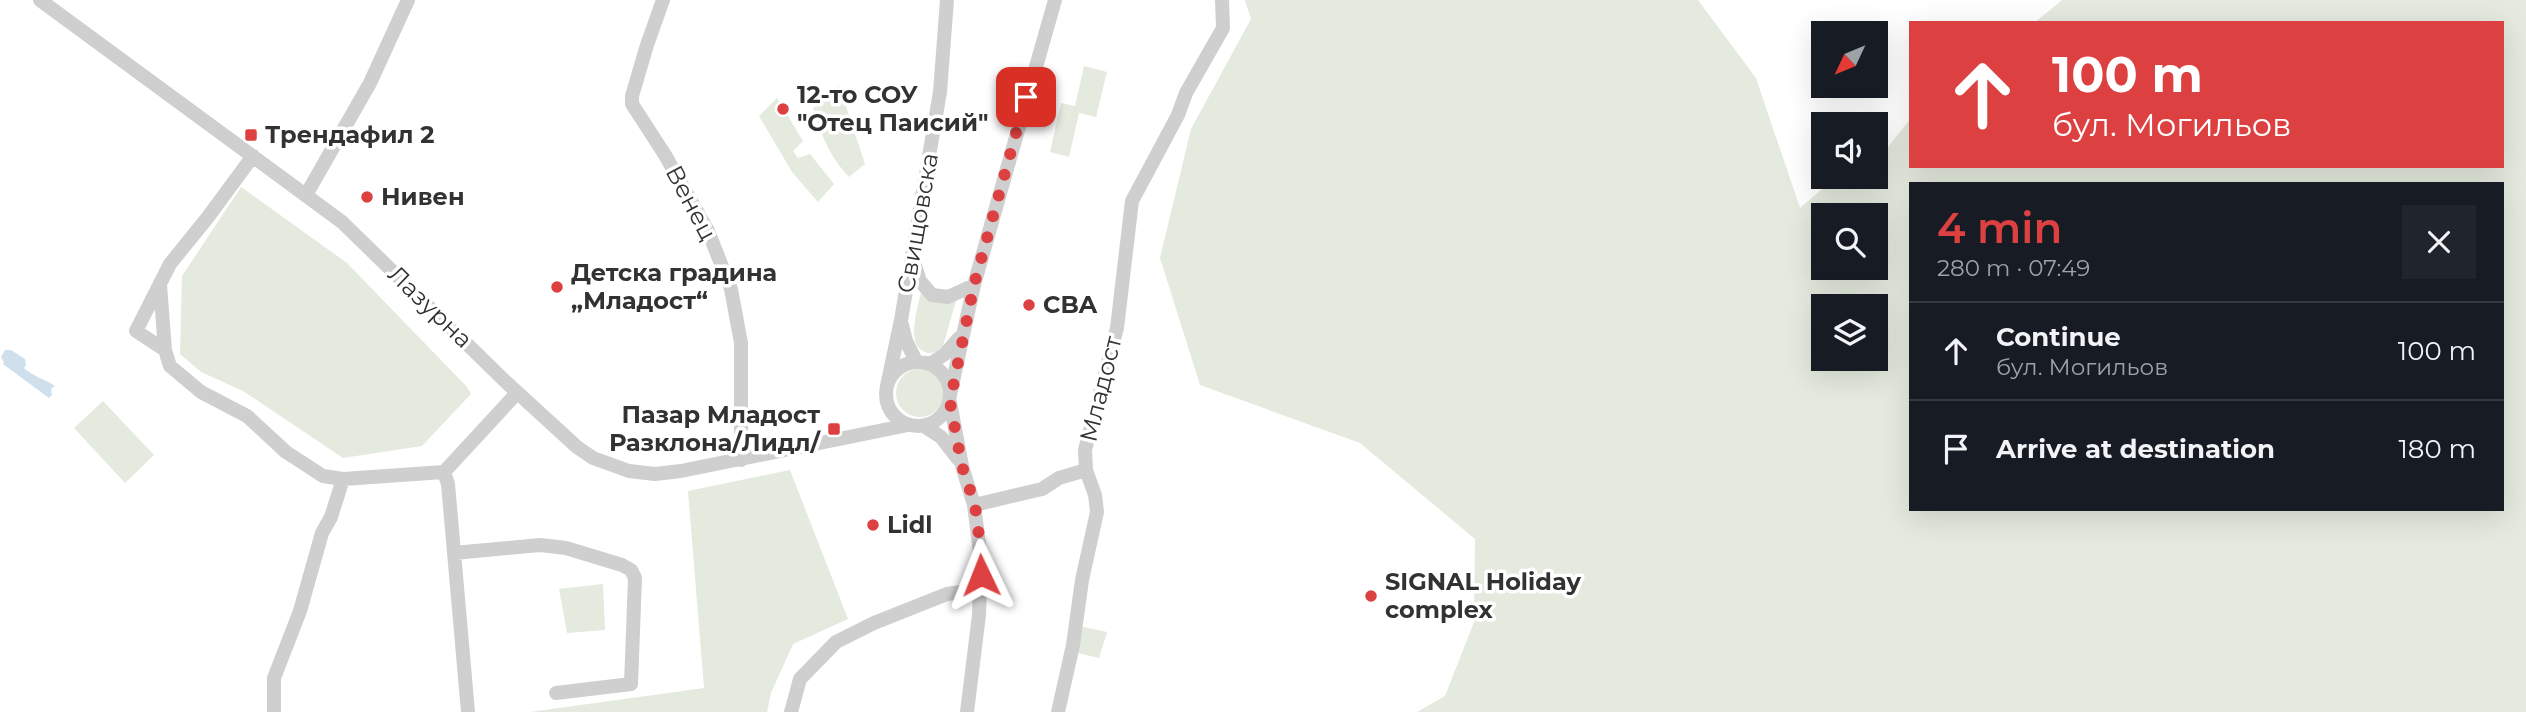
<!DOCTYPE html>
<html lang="en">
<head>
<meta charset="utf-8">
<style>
	:root { --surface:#171b24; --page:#20242c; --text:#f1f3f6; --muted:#9ea1a6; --line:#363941; --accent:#dd4040 }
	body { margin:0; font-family:Montserrat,sans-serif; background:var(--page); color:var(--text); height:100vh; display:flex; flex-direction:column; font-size:26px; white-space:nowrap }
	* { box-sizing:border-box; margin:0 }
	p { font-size:23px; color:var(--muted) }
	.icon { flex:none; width:38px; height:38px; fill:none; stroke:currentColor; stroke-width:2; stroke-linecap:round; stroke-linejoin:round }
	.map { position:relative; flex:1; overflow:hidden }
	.details { position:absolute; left:1909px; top:182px; width:595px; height:329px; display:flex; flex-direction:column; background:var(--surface); border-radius:0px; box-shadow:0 7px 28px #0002 }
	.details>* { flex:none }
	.top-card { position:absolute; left:1909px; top:21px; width:595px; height:147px; border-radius:0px; box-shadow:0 7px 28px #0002; background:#dd4040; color:#fff; overflow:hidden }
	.needle { width:46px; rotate:226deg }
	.controls { position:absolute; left:1811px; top:21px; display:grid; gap:14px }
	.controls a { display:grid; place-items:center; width:77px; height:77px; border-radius:0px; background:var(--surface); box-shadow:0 7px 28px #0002; font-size:35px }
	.pin { position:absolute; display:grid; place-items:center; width:60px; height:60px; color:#fff; margin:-30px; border-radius:14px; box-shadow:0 4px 10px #0006 }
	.me { position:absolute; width:77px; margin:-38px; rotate:358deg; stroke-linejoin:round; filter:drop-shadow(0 0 5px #0008) }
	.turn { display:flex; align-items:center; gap:24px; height:147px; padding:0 28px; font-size:32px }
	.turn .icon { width:91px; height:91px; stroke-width:2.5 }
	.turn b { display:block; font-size:49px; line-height:60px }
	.round { display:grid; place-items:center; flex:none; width:74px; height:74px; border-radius:0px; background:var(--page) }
	.overview { display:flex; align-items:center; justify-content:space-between; height:119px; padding:0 28px }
	h1 { font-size:42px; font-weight:600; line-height:52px; color:var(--accent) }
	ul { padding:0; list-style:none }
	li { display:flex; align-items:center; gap:21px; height:98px; padding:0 28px; border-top:2px solid var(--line) }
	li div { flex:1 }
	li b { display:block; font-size:26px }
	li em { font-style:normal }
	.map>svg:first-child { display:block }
	.green { fill:#e4eade; fill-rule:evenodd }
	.water { fill:#cfdfec }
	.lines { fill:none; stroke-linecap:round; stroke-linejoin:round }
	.minor { stroke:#cfcfcf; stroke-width:14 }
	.route { stroke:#dd4040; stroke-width:12; stroke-dasharray:0 21.6 }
	.poi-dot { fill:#dd4040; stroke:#fff; stroke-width:2.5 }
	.labels { text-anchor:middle; stroke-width:7; stroke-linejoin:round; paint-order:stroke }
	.poi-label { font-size:24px; font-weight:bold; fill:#323232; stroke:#fff; text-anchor:start }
	.street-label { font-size:24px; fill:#323232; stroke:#fff }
</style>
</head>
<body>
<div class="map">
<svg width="2526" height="712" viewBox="0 0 2526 712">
	<rect width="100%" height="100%" fill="#fff"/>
	<!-- green -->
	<path class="green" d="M1245 0H1698L1756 78 1800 208 1836 177H1876V141L1888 147 1911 118V166H2502V23H2034L2062 0H2526V712H1417L1445 696 1474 622 1475 539 1360 443 1200 385 1160 258 1191 129 1251 19ZM1911 184H2502V509H1911ZM1824 215H1876V268H1824ZM1824 306H1876V359H1824Z
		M1084 66 1107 72 1096 117 1079 113 1069 157 1050 152 1061 103 1075 106Z
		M839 85 865 164 849 177C829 155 822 137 813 108Z
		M777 98 803 141 793 151 798 158 810 154 834 184 818 202 792 172 759 116Z
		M241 187 347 263 467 387 471 394 422 446 343 458 243 391 201 372 180 354 182 276Z
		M921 292C934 301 941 305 956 301L943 346C938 351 930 356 923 351 906 342 918 307 921 292Z
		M896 393a24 24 0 1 1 48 0a24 24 0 1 1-48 0Z
		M103 401 154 455 125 483 74 428Z
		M790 470 848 619 793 644 771 693 767 712H530L704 688 688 491Z
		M603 584 605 630 567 633 559 589Z
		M1083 627 1107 632 1099 658 1078 653Z"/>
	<!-- water -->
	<path class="water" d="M5 350H11L25 359 26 365 24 368C34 377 43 378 55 386L51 389 52 395 49 398 3 364 4 362 1 357Z"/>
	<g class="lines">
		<!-- minor -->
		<path class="minor" d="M40 0 342 222 507 383 577 447 593 458 629 471 655 474 681 471 908 425
			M663 0 647 45 632 96V104L665 155 708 231 731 289 741 343V460
			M306 195 370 83 408 0
			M913 259 920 281 932 295 948 297 974 285
			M160 285 165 350 170 366 201 392 247 416 286 452 323 476 343 479 444 472
			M902 325 906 341 916 361
			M165 350 136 331 170 264 208 217 253 156
			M886 394a32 32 0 1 1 64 0a32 32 0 1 1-64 0Z
			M930 364 945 354 959 338
			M887 386 901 320 940 92 947 0
			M950 395 974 285 1055 0
			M950 402 962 466 974 505 981 559 979 615 967 712
			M924 426 941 437 958 459
			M444 472 448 484 468 712
			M444 472 517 393
			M974 505 1042 489 1059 478 1086 470
			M454 553 540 545 566 548 622 565 631 570 635 578 631 684 556 693
			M274 712V678L300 611 322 533 331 517 343 479
			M791 712 800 679 836 642 874 623 947 594 981 589
			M1058 712 1073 645 1082 580 1097 512 1095 495 1086 470 1085 450 1117 328 1132 201 1178 115 1186 93 1223 28 1222 0"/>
	</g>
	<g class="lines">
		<!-- route -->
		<path class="route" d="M981 575 979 536 975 505 962 466 950 402 974 285 1026 97"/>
	</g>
	<!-- markers -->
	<g class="poi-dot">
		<circle cx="783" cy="109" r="7"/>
		<rect x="244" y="128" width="14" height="14" rx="3.5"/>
		<circle cx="367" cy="197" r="7"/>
		<circle cx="557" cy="287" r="7"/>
		<circle cx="1029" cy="305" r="7"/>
		<rect x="827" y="422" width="14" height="14" rx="3.5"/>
		<circle cx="873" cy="525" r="7"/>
		<circle cx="1371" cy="596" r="7"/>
	</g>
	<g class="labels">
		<!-- poi labels -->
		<g class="poi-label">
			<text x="797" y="103">12-то СОУ<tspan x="797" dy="28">"Отец Паисий"</tspan></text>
			<text x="265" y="143">Трендафил 2</text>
			<text x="381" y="205">Нивен</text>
			<text x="571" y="281">Детска градина<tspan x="571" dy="28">„Младост“</tspan></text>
			<text x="1043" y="313">CBA</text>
			<text x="820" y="423" text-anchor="end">Пазар Младост<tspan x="820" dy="28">Разклона/Лидл/</tspan></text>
			<text x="887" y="533">Lidl</text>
			<text x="1385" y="590">SIGNAL Holiday<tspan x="1385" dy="28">complex</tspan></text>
		</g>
		<!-- street labels -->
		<g class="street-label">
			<text transform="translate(691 203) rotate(62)" y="8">Венец</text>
			<text transform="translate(918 223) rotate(-80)" y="8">Свищовска</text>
			<text transform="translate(430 307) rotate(44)" y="8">Лазурна</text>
			<text transform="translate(1101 389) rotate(-76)" y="8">Младост</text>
		</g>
	</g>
</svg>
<div class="controls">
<a><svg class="needle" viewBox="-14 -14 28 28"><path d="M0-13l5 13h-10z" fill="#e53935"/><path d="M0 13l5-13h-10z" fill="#9ea1a6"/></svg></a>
<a><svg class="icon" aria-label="sound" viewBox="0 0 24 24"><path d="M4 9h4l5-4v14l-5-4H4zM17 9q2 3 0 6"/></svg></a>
<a><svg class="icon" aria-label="search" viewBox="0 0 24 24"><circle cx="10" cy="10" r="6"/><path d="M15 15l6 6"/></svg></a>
<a><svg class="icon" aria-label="layers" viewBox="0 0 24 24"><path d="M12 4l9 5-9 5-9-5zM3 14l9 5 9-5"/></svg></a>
</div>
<div class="pin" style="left:1026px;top:97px;background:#d93025"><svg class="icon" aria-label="arrive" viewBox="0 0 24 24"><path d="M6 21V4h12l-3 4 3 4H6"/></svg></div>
<svg class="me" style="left:981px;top:575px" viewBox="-20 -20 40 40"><path d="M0-17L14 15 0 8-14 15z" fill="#dd4040" stroke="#fff" stroke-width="4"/></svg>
<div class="top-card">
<div class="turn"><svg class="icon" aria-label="ahead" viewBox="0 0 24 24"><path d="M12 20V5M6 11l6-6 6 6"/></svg><div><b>100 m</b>бул. Могильов</div></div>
</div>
<section class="details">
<div class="overview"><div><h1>4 min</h1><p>280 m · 07:49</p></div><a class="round"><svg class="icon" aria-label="close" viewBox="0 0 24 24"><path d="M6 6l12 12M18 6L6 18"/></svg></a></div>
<ul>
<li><svg class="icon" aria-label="ahead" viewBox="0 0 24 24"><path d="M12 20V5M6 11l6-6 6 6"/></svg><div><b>Continue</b><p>бул. Могильов</p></div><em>100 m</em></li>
<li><svg class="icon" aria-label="arrive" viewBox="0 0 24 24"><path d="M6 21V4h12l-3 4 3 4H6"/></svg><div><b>Arrive at destination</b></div><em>180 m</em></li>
</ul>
</section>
</div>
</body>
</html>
